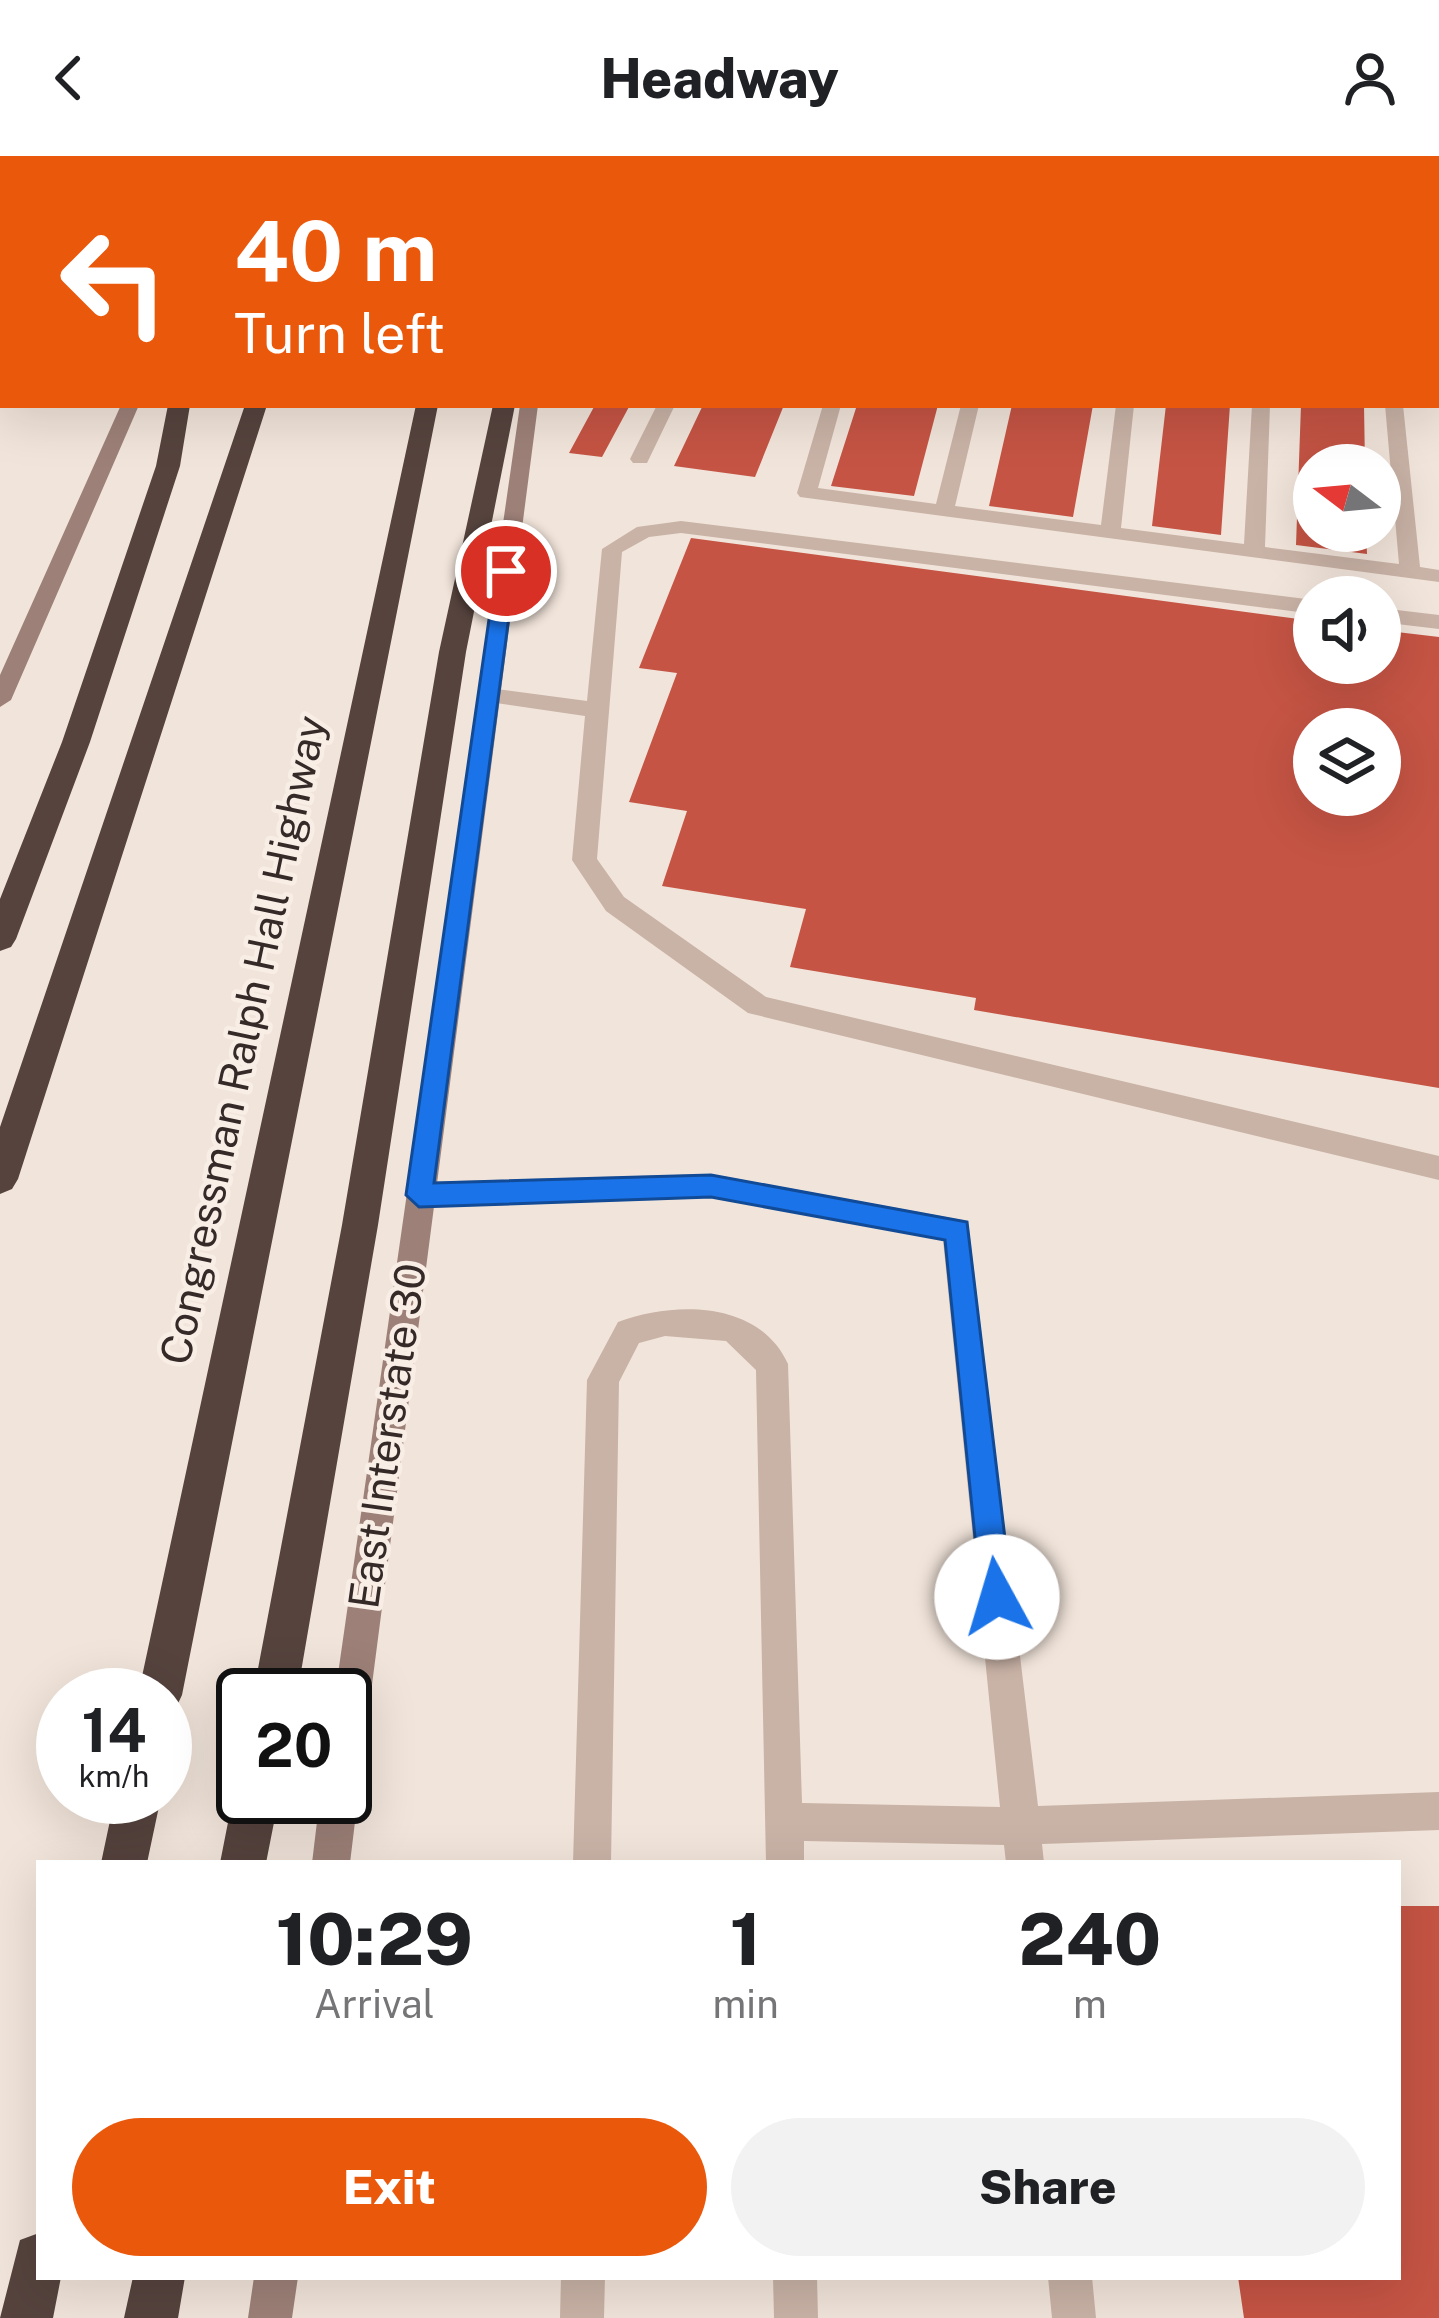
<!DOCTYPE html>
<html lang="en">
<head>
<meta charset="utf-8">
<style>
	:root { --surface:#fff; --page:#f2f2f2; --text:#202124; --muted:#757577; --accent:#ea580c }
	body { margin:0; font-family:"Public Sans",sans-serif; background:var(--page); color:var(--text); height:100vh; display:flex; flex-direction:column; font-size:45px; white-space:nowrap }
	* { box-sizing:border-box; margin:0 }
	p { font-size:39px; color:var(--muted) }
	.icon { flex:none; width:66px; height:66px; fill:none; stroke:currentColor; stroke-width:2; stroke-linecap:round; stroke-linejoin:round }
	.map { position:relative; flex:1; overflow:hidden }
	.details { position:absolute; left:36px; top:1704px; width:1365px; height:420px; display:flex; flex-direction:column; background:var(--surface); border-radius:0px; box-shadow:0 12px 48px #0002 }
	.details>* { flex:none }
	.banner { position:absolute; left:0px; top:0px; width:1440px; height:252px; box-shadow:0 12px 48px #0002; background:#ea580c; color:#fff; overflow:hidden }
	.needle { width:78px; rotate:286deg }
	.fabs { position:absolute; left:1293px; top:288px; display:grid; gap:24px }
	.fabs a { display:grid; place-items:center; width:108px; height:108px; border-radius:50%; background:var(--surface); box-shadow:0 12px 48px #0002; font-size:60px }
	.speed { position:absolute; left:36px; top:1512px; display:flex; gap:24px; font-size:60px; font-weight:700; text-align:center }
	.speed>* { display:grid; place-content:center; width:156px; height:156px; border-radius:50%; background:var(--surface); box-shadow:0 12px 48px #0002; line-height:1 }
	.speed small { font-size:30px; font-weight:400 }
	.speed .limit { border:6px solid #111; border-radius:18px; background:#fff; color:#111 }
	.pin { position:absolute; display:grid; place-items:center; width:102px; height:102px; color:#fff; margin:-51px; border:6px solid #fff; border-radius:50%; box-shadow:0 3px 12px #0007 }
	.me { position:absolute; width:132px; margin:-66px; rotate:354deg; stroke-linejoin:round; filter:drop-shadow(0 0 9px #0008) }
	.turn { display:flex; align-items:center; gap:42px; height:252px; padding:0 36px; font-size:54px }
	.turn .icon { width:156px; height:156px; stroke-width:2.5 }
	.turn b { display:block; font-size:84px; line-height:102px }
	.eta { display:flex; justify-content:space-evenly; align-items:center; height:204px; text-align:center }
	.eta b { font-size:72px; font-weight:800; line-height:84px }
	.cta { display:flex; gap:24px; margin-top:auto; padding:24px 36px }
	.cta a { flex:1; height:138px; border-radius:72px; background:var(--accent); color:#fff; font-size:48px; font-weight:800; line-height:138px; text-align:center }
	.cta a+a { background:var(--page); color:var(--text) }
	header { display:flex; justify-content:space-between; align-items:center; height:156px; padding:0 36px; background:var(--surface); font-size:54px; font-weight:800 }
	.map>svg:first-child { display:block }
	.building { fill:#c55444; fill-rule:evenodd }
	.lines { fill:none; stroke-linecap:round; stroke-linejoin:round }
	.lane { fill:#c9b2a6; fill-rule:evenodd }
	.street { fill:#c9b2a6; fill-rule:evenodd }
	.secondary { fill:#9d8178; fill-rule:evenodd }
	.highway { fill:#56433e; fill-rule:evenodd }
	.route { fill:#1a73e8; stroke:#114b97; stroke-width:3 }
	.labels { text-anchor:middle; stroke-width:9; stroke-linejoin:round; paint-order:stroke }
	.street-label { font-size:42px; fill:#352a27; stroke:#f9eee6 }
</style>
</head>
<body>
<header><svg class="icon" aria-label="back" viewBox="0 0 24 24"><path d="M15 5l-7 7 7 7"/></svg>Headway<svg class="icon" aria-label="person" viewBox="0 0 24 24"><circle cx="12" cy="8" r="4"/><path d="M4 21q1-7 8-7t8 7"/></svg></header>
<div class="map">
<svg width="1439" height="2162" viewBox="0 0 1439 2162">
	<rect width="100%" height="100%" fill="#f1e4da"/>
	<!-- building -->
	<path class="building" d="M595 249H630L602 301 569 297Z
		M703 249H784L755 321 674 310Z
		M857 249H938L914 340 831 330Z
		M1012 249H1093L1073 361 989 350Z
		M1166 249H1230L1221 379 1152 370Z
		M1301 249H1364L1365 309H1314V375H1366L1367 398 1296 389Z
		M691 382 1314 465V507H1380V474L1439 481V932L974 854 976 842 790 811 806 753 662 730 687 655 629 646 677 517 639 512ZM1314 573H1380V639H1314Z
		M1398 1750H1439V2162H1244L1238 2121H1398Z"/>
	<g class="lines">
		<!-- lane -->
		<path class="lane" d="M672 0H688V3H672Z
			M1141 0H1157L1159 3H1143Z
			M1437 48 1439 49V59L1437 58Z
			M1437 193H1439V203H1437Z
			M657 249H675L647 307H633L630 303Z
			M823 249H841L818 332 936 348 961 249H979L955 350 1101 369 1116 249H1134L1121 372 1244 388 1252 249H1270L1265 391 1399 408 1385 249H1403L1420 411 1439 414V426L800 341 797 337Z
			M681 365 1314 444V458L681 377 649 381 622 396 597 703 624 741 766 841 1439 1000V1024L748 857 606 755 572 704 585 560 489 546 478 539 489 532 587 545 602 393 637 371Z
			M1380 452 1439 459V473L1380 466Z
			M711 1018 968 1065 1038 1650 1439 1636V1674L1042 1688 1044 1707H1006L1004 1689 804 1685V1707H766L756 1214 726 1185 665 1180 639 1187 619 1226 611 1707H573L587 1224 618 1166C674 1145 759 1144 788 1208L802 1647 1000 1651 943 1084 711 1042 420 1052 410 1048 405 1039 410 1030 420 1026Z
			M561 2121H605L604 2162H560Z
			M773 2121H817L818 2162H774Z
			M1048 2121H1092L1096 2162H1052Z"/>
		<!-- street -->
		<path class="street" d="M0 85H3V95H0Z
			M0 204H3V214H0Z"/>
		<!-- secondary -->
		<path class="secondary" d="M238 0H254L237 3Z
			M554 0H570V3H554Z
			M121 249H139L11 544 0 551V519Z
			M520 249H538L363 1598 358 1611 345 1616V1539H335Z
			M345 1625 352 1628 358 1641 350 1707H312L320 1641H345Z
			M254 2121H298L292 2162H248Z"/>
		<!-- highway -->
		<path class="highway" d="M323 0H341V3H323Z
			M168 249H190L180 310 90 586 16 783 11 791 0 795V743L62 586 156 310Z
			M245 249H267L18 1023 12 1033 0 1038V971Z
			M416 249H438L182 1539 175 1554 165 1559V1539H138Z
			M493 249H515L466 496 378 1069 297 1539H253L342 1069 439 496Z
			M243 1624V1641H279L266 1707H220L233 1641Z
			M115 1641H161L147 1707H101Z
			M39 2077V2121H61L53 2162H0L20 2084Z
			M133 2121H185L178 2162H124Z"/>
	</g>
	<!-- route -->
	<path class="route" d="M506 409 515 415 434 1027 711 1019 967 1066 1012 1441 1008 1452 997 1457 985 1452 981 1441 945 1084 711 1041 419 1051 406 1039 496 415Z"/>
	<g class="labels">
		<!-- street labels -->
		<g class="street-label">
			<text transform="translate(243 884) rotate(-78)" y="15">Congressman Ralph Hall Highway</text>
			<text transform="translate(387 1280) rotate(-82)" y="15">East Interstate 30</text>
		</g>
	</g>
</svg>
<div class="fabs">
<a><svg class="needle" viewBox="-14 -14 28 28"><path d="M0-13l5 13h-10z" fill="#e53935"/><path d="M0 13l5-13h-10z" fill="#757577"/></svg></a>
<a><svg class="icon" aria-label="sound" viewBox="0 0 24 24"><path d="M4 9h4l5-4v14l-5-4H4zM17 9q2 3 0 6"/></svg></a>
<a><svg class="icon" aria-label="layers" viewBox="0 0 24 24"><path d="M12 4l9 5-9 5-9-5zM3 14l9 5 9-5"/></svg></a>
</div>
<div class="speed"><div>14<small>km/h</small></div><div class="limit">20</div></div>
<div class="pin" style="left:506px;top:415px;background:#d93025"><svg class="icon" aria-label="arrive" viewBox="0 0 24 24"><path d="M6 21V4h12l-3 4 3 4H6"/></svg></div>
<svg class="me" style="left:997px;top:1441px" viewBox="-20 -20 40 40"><circle r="19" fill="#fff"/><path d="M0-13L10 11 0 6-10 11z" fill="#1a73e8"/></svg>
<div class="banner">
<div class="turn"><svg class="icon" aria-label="left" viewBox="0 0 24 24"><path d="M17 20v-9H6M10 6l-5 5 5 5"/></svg><div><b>40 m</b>Turn left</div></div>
</div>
<section class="details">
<div class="eta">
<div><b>10:29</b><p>Arrival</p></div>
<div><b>1</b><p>min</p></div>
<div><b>240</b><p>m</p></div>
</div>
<div class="cta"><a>Exit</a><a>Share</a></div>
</section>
</div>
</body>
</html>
